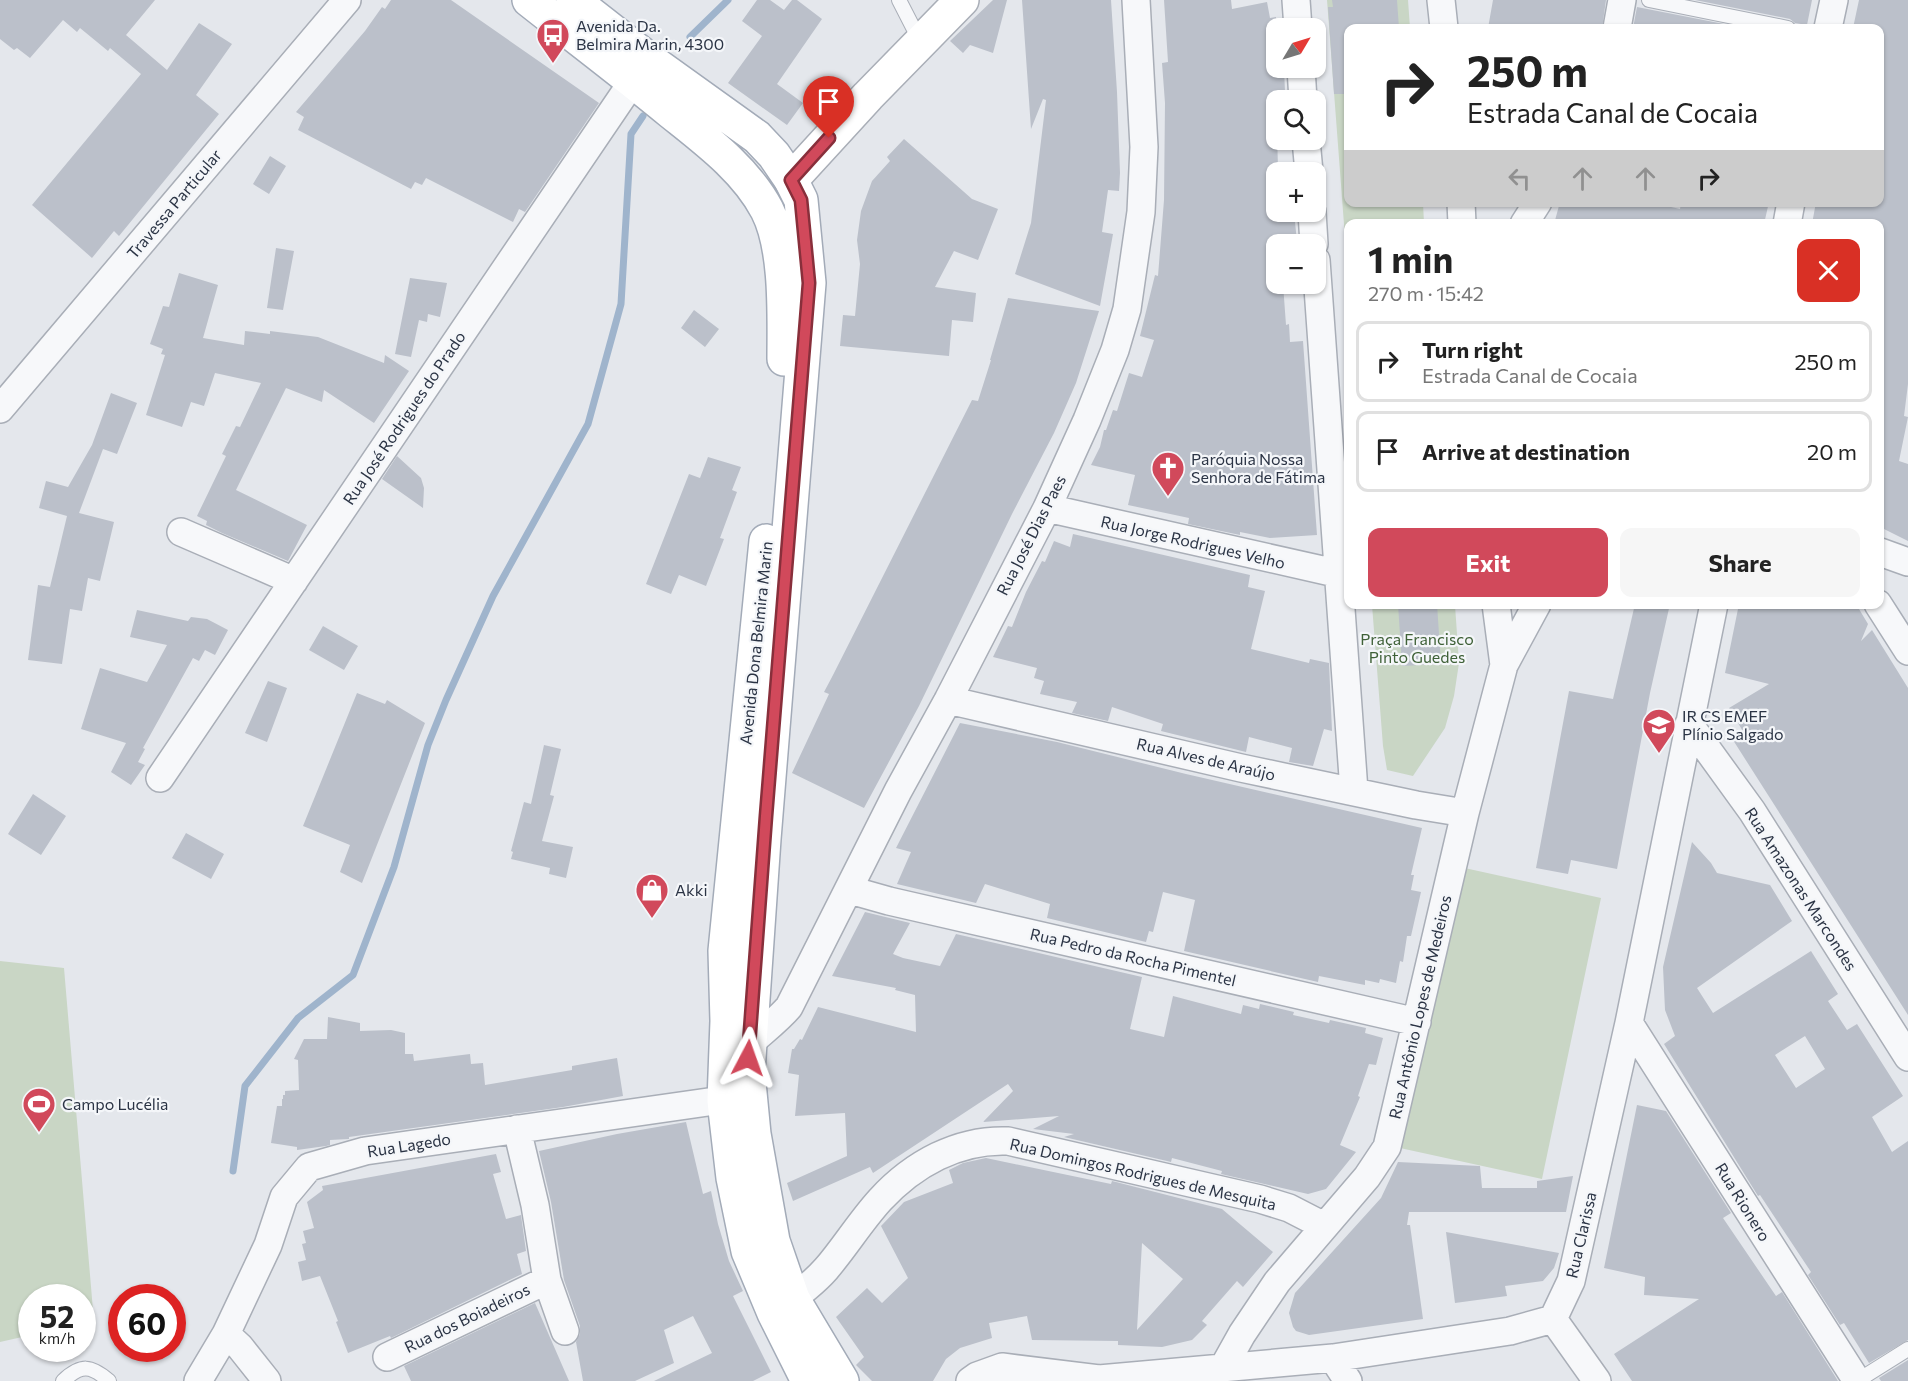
<!DOCTYPE html>
<html lang="en">
<head>
<meta charset="utf-8">
<style>
	:root { --surface:#fff; --page:#f6f6f6; --text:#222; --muted:#767676; --line:#e0e0e0; --accent:#d1495b }
	body { margin:0; font-family:Commissioner,sans-serif; background:var(--page); color:var(--text); height:100vh; display:flex; flex-direction:column; font-size:22px; white-space:nowrap }
	* { box-sizing:border-box; margin:0 }
	p { font-size:20px; color:var(--muted) }
	.icon { flex:none; width:33px; height:33px; fill:none; stroke:currentColor; stroke-width:2; stroke-linecap:round; stroke-linejoin:round }
	.map { position:relative; flex:1; overflow:hidden }
	.panel { position:absolute; left:1344px; top:219px; width:540px; height:390px; display:flex; flex-direction:column; background:var(--surface); border-radius:12px; box-shadow:0 2px 4px #0004 }
	.panel>* { flex:none }
	.guide { position:absolute; left:1344px; top:24px; width:540px; height:183px; border-radius:12px; box-shadow:0 2px 4px #0004; background:#fff; color:var(--text); overflow:hidden }
	.needle { width:39px; rotate:52deg }
	.controls { position:absolute; left:1266px; top:18px; display:grid; gap:12px }
	.controls a { display:grid; place-items:center; width:60px; height:60px; border-radius:12px; background:var(--surface); box-shadow:0 2px 4px #0004; font-size:30px }
	.speed { position:absolute; left:18px; top:1284px; display:flex; gap:12px; font-size:30px; font-weight:700; text-align:center }
	.speed>* { display:grid; place-content:center; width:78px; height:78px; border-radius:50%; background:var(--surface); box-shadow:0 2px 4px #0004; line-height:1 }
	.speed small { font-size:15px; font-weight:400 }
	.speed .limit { border:9px solid #d22; background:#fff; color:#111 }
	.pin { position:absolute; display:grid; place-items:center; width:51px; height:51px; color:#fff; margin:-62px -26px; border-radius:50% 50% 50% 0; rotate:-45deg; box-shadow:0 0 6px #0007 }
	.pin .icon { rotate:45deg }
	.me { position:absolute; width:66px; margin:-33px; rotate:4deg; stroke-linejoin:round; filter:drop-shadow(0 0 4px #0008) }
	.turn { display:flex; align-items:center; gap:21px; height:126px; padding:0 24px; font-size:27px }
	.turn .icon { width:78px; height:78px; stroke-width:2.5 }
	.turn b { display:block; font-size:42px; line-height:51px }
	.lanes { display:flex; align-items:center; height:57px; padding:0 24px; background:#0003; justify-content:center; gap:30px; direction:ltr }
	.lanes .off { opacity:.35 }
	.round { display:grid; place-items:center; flex:none; width:63px; height:63px; border-radius:12px; background:var(--page) }
	.head { display:flex; align-items:center; justify-content:space-between; height:102px; padding:0 24px }
	h1 { font-size:36px; font-weight:700; line-height:45px }
	.button { display:flex; gap:12px; margin-top:auto; padding:12px 24px }
	.button a { flex:1; height:69px; border-radius:12px; background:var(--accent); color:#fff; font-size:24px; font-weight:700; line-height:69px; text-align:center }
	.button a+a { background:var(--page); color:var(--text) }
	ul { padding:0; list-style:none }
	li { display:flex; align-items:center; gap:18px; height:81px; margin:0 12px 9px; padding:0 12px; border:3px solid var(--line); border-radius:12px }
	li div { flex:1 }
	li b { display:block; font-size:22px }
	li em { font-style:normal }
	.map>svg:first-child { display:block }
	.green { fill:#c9d6c5 }
	.lines { fill:none; stroke-linecap:round; stroke-linejoin:round }
	.stream { stroke:#9fb4cc; stroke-width:7 }
	.building { fill:#bbc0ca; fill-rule:evenodd }
	.service-casing { stroke:#a9aeb7; stroke-width:16 }
	.minor-casing { stroke:#a9aeb7; stroke-width:30 }
	.secondary-casing { stroke:#a9aeb7; stroke-width:36 }
	.primary-casing { stroke:#a3abb8; stroke-width:36 }
	.service { stroke:#f7f8fa; stroke-width:14 }
	.minor { stroke:#f7f8fa; stroke-width:27 }
	.secondary { stroke:#fff; stroke-width:33 }
	.primary { stroke:#fff; stroke-width:33 }
	.route-casing { stroke:#882f3b; stroke-width:15 }
	.route { stroke:#d1495b; stroke-width:10 }
	.labels { text-anchor:middle; stroke-width:4.5; stroke-linejoin:round; paint-order:stroke }
	.poi-label { font-size:16px; fill:#2b3445; stroke:#f4f6f9; text-anchor:start }
	.street-label { font-size:16px; fill:#2b3445; stroke:#f4f6f9 }
	.park-label { font-size:16px; fill:#3f6138; stroke:#f4f6f9 }
</style>
</head>
<body>
<div class="map">
<svg width="1908" height="1381" viewBox="0 0 1908 1381">
	<rect width="100%" height="100%" fill="#e4e7ec"/>
	<!-- green -->
	<path class="green" d="M1327 0H1408L1410 28H1348V202L1423 203 1424 223 1348 224V277Z
		M1372 605H1455L1459 663 1454 696 1445 728 1413 776 1387 770 1383 746Z
		M1460 867 1601 898 1542 1179 1400 1148Z
		M0 961 64 968 94 1322 83 1325 82 1298H32L31 1335 0 1342Z"/>
	<g class="lines">
		<!-- stream -->
		<path class="stream" d="M690 37 728 0
			M233 1171 245 1086 298 1018 353 975 394 867 428 745 446 700 493 596 588 424 621 304 631 134 643 116"/>
	</g>
	<!-- building -->
	<path class="building" d="M0 0H155L126 35 167 70 199 23 232 44 196 95 219 114 119 236 114 231 92 258 32 205 141 74 110 48 108 51 80 28 77 32 63 20 30 58 17 48 14 50 0 39Z
		M391 0H451L599 103 525 212 519 209 513 222 426 178 422 185 415 182 411 189 298 130 304 117 296 112 365 31 382 7 385 9Z
		M757 0H770L784 10 792 0H797L822 19 777 84 803 103 787 125 728 83 762 36 742 21Z
		M993 0H1007L993 53 970 45 963 53 950 41Z
		M1022 0H1111L1117 92 1120 173 1119 191 1108 190 1102 232 1113 234 1100 306 1015 274 1031 223 1046 100 1043 99 1031 129Z
		M1164 0H1231L1232 9 1267 2 1270 18 1276 17V68H1284L1285 92 1276 93 1278 169H1276V212H1294L1297 242 1276 244V284H1283L1286 325 1289 324 1290 342 1303 341 1317 535 1270 538 1240 532V535L1188 524 1189 518 1128 505 1135 475 1091 465 1100 447 1104 430H1106L1113 410 1117 411 1129 373 1142 377 1154 340 1140 336 1155 275 1158 276 1164 200 1165 103 1162 63 1168 62Z
		M1332 0H1397L1399 28H1348V94H1334L1328 7H1333Z
		M1493 0H1606L1602 28H1488Z
		M1695 0H1812L1807 25 1795 23 1790 19Z
		M1859 0H1908V384L1904 416 1908 417 1899 461 1908 464V541L1880 527V224H1812L1816 202H1880V28H1853Z
		M1637 7 1724 24V28H1633Z
		M904 139 972 199 998 209 978 260 954 251 935 287 976 293 973 322 952 320 949 356 840 346 843 315 855 316 860 264 857 240 861 211 872 181 890 161 887 157Z
		M270 156 286 166 269 194 253 184Z
		M1560 202H1649L1680 209 1681 202H1769L1764 224H1554Z
		M276 248 294 251 283 310 267 308Z
		M179 273 218 285 203 338 244 345 245 331 270 334V331L318 337 384 363 385 355 409 371 374 423 324 390 322 402 286 388 236 490 307 525 288 561 222 533 206 525 207 521 197 516 226 456 222 454 236 426 240 427 261 383 215 373 204 406 191 402 182 427 146 415 165 355 161 354 163 349 150 344 163 306 169 307Z
		M410 278 447 283 440 317 428 314 427 322 419 320 411 357 395 354Z
		M1008 298 1099 311 1076 383 1054 433 1012 514 919 706 864 808 792 773 829 694 824 692 832 677 972 400 978 401 991 360H990Z
		M694 310 719 329 705 347 681 328Z
		M111 393 137 403 117 454 103 449 79 513 114 522 100 581 88 578 82 611 70 609 62 664 28 660 38 585 50 587 67 516 39 508 46 481 68 487 92 445Z
		M397 456 421 478 424 488 423 508 382 479Z
		M708 457 741 467 732 490 737 492 720 538 724 539 706 586 679 575 671 594 646 584 689 474 700 478Z
		M1073 534 1250 575 1248 587 1265 591 1251 649 1309 663 1310 659 1329 663 1332 731 1324 729 1313 766 1289 762 1292 748 1249 737 1246 752 1161 731 1163 724 1112 707 1108 721 1072 713 1077 702 1040 694 1044 681 1034 678 1037 668 993 657 1008 626 1012 627 1026 592 1042 561 1045 562 1054 541 1070 547Z
		M1398 604H1437L1441 664 1402 666Z
		M1635 604H1670L1650 693 1617 869 1571 860 1568 874 1536 868 1569 691 1613 699Z
		M1739 604H1856L1868 624 1861 641 1872 630 1908 688V1015L1733 740 1744 733 1729 708 1769 684 1725 673Z
		M137 610 188 621 191 617 207 619 228 630 215 655 205 650 199 661 193 658 143 748 145 749 138 762 145 765 131 785 111 772 126 743 81 729 100 668 147 682 167 645 130 637Z
		M323 626 358 646 344 670 309 650Z
		M268 681 287 688 267 742 245 733Z
		M357 693 385 704 387 700 425 723 362 883 340 872 350 845 303 826Z
		M960 723 1057 742 1186 774 1422 828 1411 875H1414L1411 890 1421 892 1411 936H1407L1403 962 1400 961 1396 983 1380 979 1379 983 1365 980V985L1319 976 1318 982 1184 951 1195 900 1163 892 1153 932 1149 931 1146 942 1047 918 1050 904 985 884 976 903 897 884 911 852 896 848Z
		M544 745 561 749 550 795 554 796 542 841 573 847 566 878 549 874 550 868 511 859 513 852 511 851 524 802 531 804Z
		M33 794 66 816 41 855 8 834Z
		M186 833 224 854 211 879 172 858Z
		M1692 842 1711 863 1717 873 1770 885 1792 921 1697 988 1713 1013 1811 951 1838 994 1828 1001 1847 1030 1857 1024 1903 1096 1872 1117 1892 1152 1908 1141V1340L1869 1363 1844 1323 1840 1325 1808 1275 1811 1272 1760 1195 1758 1196 1664 1044 1675 1036 1665 1010 1663 967ZM1805 1036 1825 1069 1796 1088 1775 1055Z
		M865 912 910 923 893 954 903 958 940 966 956 934 1142 977 1130 1029 1164 1037 1173 996 1241 1014 1243 1005 1259 1009 1260 1004 1294 1012 1293 1015 1329 1023 1330 1020 1366 1028 1365 1033 1383 1038 1376 1065 1369 1064 1358 1096 1360 1097 1340 1145 1356 1152 1326 1189 1308 1194 1221 1174 1222 1171 1172 1158 1171 1162 1167 1161 1064 1137 1074 1134 1033 1129 1059 1116 983 1122 1013 1091 1008 1084 873 1173 870 1167 793 1201 787 1183 847 1156 845 1113 795 1116 799 1075 788 1073 792 1049H794L800 1039 802 1040 818 1007 916 1032 915 995 895 990 896 988 832 976Z
		M328 1017 360 1023V1031L391 1030 405 1033V1054H413L414 1061 470 1054 471 1064 483 1063 485 1085 572 1070V1066L617 1058 623 1096 563 1107 349 1137V1139L330 1140V1145L326 1146 297 1150V1147L271 1143 277 1106H282V1099H283V1095H285V1091L299 1090 298 1060 294 1059 304 1039H327Z
		M1637 1105 1666 1111 1731 1213 1723 1218 1776 1296 1782 1292 1838 1381H1632L1614 1354 1699 1299 1644 1295 1645 1277 1604 1268Z
		M686 1122 703 1194 711 1191 718 1224 729 1261 743 1291 733 1296 771 1372 753 1381H654L712 1353 693 1316 664 1330 674 1363 635 1381H583L576 1342 580 1334V1326L564 1280 551 1202 539 1151 617 1134Z
		M496 1154 501 1172 493 1174 506 1219 521 1215 526 1251 517 1254 522 1274 391 1338 390 1336 348 1353 336 1322 338 1321 320 1276 302 1281 298 1262 306 1260 302 1244 306 1243 303 1231 314 1228 307 1202 323 1190 322 1186Z
		M986 1158 1111 1184 1112 1181 1222 1209 1273 1252 1243 1287 1237 1281 1202 1321 1207 1325 1192 1340 1162 1347 1118 1345V1341L1032 1340 1027 1316 989 1323 992 1338 960 1348 946 1359 933 1381H872L856 1365 864 1357 836 1317 867 1288 882 1303 908 1278 881 1226 904 1202 953 1183 949 1170 963 1163ZM1142 1243 1183 1279 1137 1330Z
		M1398 1162 1480 1166 1482 1188H1537V1181L1573 1176 1566 1212H1409L1407 1225H1410L1423 1319 1309 1335 1296 1331 1293 1327 1289 1313 1295 1293 1381 1198Z
		M1446 1232 1559 1253 1554 1268 1543 1281 1505 1286 1507 1296 1455 1303Z
		M535 1303 569 1381H411L404 1366Z
		M1908 1360V1381H1881L1879 1378Z"/>
	<g class="lines">
		<defs>
			<path id="service" d="M899 0 920 41
				M1649 0 1788 28
				M63 1381C81 1364 91 1365 109 1381
				M1857 1381 1908 1349"/>
			<path id="minor" d="M1296 0 1298 28
				M1441 0 1444 28
				M1617 28 1622 0
				M1828 28 1834 0
				M1301 68 1303 100
				M1306 140 1309 172
				M1461 202 1462 224
				M1312 212 1314 244
				M1524 224 1538 202
				M1787 224 1791 202
				M1316 260 1354 791
				M0 409 347 0
				M1047 508 1340 574
				M181 532 294 581
				M1880 552 1908 562
				M1496 604 1504 665
				M1878 604 1908 651
				M948 700 1241 768 1416 805 1465 813
				M1689 724 1752 811 1908 1057
				M160 778 633 81 646 66
				M850 890 889 901 1417 1022
				M1629 1023 1857 1381
				M749 1044C762 1032 778 1020 789 1007L898 791 948 700 1047 508 1087 420 1115 350 1127 309 1141 212 1144 147 1136 0
				M517 1129 535 1205 547 1280 565 1331
				M777 1310C794 1298 812 1285 826 1269 845 1247 860 1222 880 1200 913 1164 958 1139 1008 1141L1260 1199 1289 1208 1324 1226
				M1553 1319 1597 1381
				M226 1334 240 1347 267 1381
				M387 1357 547 1280
				M1333 1358 1348 1381
				M1223 1368 1242 1334 1277 1282 1367 1177 1387 1147 1465 813 1504 665 1537 604
				M198 1381 226 1334 268 1245 284 1197 309 1167 365 1151 743 1097
				M970 1381 977 1376 1002 1367 1099 1379 1333 1358 1510 1331 1553 1319 1571 1281 1629 1023 1714 604"/>
			<path id="secondary" d="M791 180 868 96 962 0"/>
			<path id="primary" d="M529 0C577 38 625 74 672 113 707 141 746 170 767 210 787 249 784 316 784 359
				M573 0 651 61 757 137 774 155 791 180 801 200 809 283 764 839 748 1072 754 1134 773 1241 793 1299 842 1381
				M766 541 725 951 727 1021 724 1101 733 1178 748 1251 774 1313 808 1381"/>
		</defs>
		<!-- service casing -->
		<use href="#service" class="service-casing"/>
		<!-- minor casing -->
		<use href="#minor" class="minor-casing"/>
		<!-- secondary casing -->
		<use href="#secondary" class="secondary-casing"/>
		<!-- primary casing -->
		<use href="#primary" class="primary-casing"/>
		<!-- service -->
		<use href="#service" class="service"/>
		<!-- minor -->
		<use href="#minor" class="minor"/>
		<!-- secondary -->
		<use href="#secondary" class="secondary"/>
		<!-- primary -->
		<use href="#primary" class="primary"/>
	</g>
	<g class="lines">
		<defs>
			<path id="route" d="M748 1058 766 816 809 283 801 200 791 180 829 138"/>
		</defs>
		<!-- route casing -->
		<use href="#route" class="route-casing"/>
		<!-- route -->
		<use href="#route" class="route"/>
	</g>
	<!-- icons -->
	<defs>
		<symbol id="bus-pin" viewBox="-11 -11 22 30"><path d="M0 17L-7.5 6A9.5 9.5 0 1 1 7.5 6Z" fill="#d1495b" stroke="#f4f6f9"/><path d="M-5-6H5V4H4V6H2V4H-2V6H-4V4H-5ZM-3.5-4V0h7V-4ZM-3.5 1.2v1.5H-2V1.2ZM2 1.2v1.5H3.5V1.2Z" fill="#fff"/></symbol>
		<symbol id="church-pin" viewBox="-11 -11 22 30"><path d="M0 17L-7.5 6A9.5 9.5 0 1 1 7.5 6Z" fill="#d1495b" stroke="#f4f6f9"/><path d="M-1.2-6h2.4v3.5h3.3v2.4h-3.3V6h-2.4V-.1h-3.3v-2.4h3.3Z" fill="#fff"/></symbol>
		<symbol id="school-pin" viewBox="-11 -11 22 30"><path d="M0 17L-7.5 6A9.5 9.5 0 1 1 7.5 6Z" fill="#d1495b" stroke="#f4f6f9"/><path d="M0-5L7-2L0 1L-7-2ZM-4 1L0 2.5L4 1V4Q0 6-4 4Z" fill="#fff"/></symbol>
		<symbol id="shop-pin" viewBox="-11 -11 22 30"><path d="M0 17L-7.5 6A9.5 9.5 0 1 1 7.5 6Z" fill="#d1495b" stroke="#f4f6f9"/><path d="M-5-2.5h2.3a2.7 3.5 0 0 1 5.4 0H5L5.5 6h-11ZM-1.5-2.5h3a1.5 2.3 0 0 0-3 0Z" fill="#fff"/></symbol>
		<symbol id="stadium-pin" viewBox="-11 -11 22 30"><path d="M0 17L-7.5 6A9.5 9.5 0 1 1 7.5 6Z" fill="#d1495b" stroke="#f4f6f9"/><path d="M0-5a6.5 5 0 1 0 0 10a6.5 5 0 1 0 0-10ZM-3.5-1.8h7v3.6h-7Z" fill="#fff"/></symbol>
	</defs>
	<g fill-rule="evenodd">
		<use href="#bus-pin" x="534" y="16" width="38" height="52"/>
		<use href="#church-pin" x="1149" y="449" width="38" height="52"/>
		<use href="#school-pin" x="1640" y="706" width="38" height="52"/>
		<use href="#shop-pin" x="633" y="871" width="38" height="52"/>
		<use href="#stadium-pin" x="20" y="1085" width="38" height="52"/>
	</g>
	<g class="labels">
		<!-- poi labels -->
		<g class="poi-label">
			<text x="576" y="32">Avenida Da.<tspan x="576" dy="18">Belmira Marin, 4300</tspan></text>
			<text x="1191" y="465">Paróquia Nossa<tspan x="1191" dy="18">Senhora de Fátima</tspan></text>
			<text x="1682" y="722">IR CS EMEF<tspan x="1682" dy="18">Plínio Salgado</tspan></text>
			<text x="675" y="896">Akki</text>
			<text x="62" y="1110">Campo Lucélia</text>
		</g>
		<!-- street labels -->
		<g class="street-label">
			<text transform="translate(174 204) rotate(-50)" y="6">Travessa Particular</text>
			<text transform="translate(404 418) rotate(-56)" y="6">Rua José Rodrigues do Prado</text>
			<text transform="translate(1031 535) rotate(-63)" y="6">Rua José Dias Paes</text>
			<text transform="translate(1193 542) rotate(13)" y="6">Rua Jorge Rodrigues Velho</text>
			<text transform="translate(756 643) rotate(-84)" y="6">Avenida Dona Belmira Marin</text>
			<text transform="translate(1206 759) rotate(13)" y="6">Rua Alves de Araújo</text>
			<text transform="translate(1801 889) rotate(57)" y="6">Rua Amazonas Marcondes</text>
			<text transform="translate(1133 957) rotate(13)" y="6">Rua Pedro da Rocha Pimentel</text>
			<text transform="translate(1420 1007) rotate(-77)" y="6">Rua Antônio Lopes de Medeiros</text>
			<text transform="translate(409 1145) rotate(-9)" y="6">Rua Lagedo</text>
			<text transform="translate(1143 1174) rotate(13)" y="6">Rua Domingos Rodrigues de Mesquita</text>
			<text transform="translate(1743 1202) rotate(58)" y="6">Rua Rionero</text>
			<text transform="translate(1581 1235) rotate(-77)" y="6">Rua Clarissa</text>
			<text transform="translate(467 1318) rotate(-26)" y="6">Rua dos Boiadeiros</text>
		</g>
		<!-- park labels -->
		<g class="park-label">
			<text x="1417" y="645">Praça Francisco<tspan x="1417" dy="18">Pinto Guedes</tspan></text>
		</g>
	</g>
</svg>
<div class="controls">
<a><svg class="needle" viewBox="-14 -14 28 28"><path d="M0-13l5 13h-10z" fill="#e53935"/><path d="M0 13l5-13h-10z" fill="#767676"/></svg></a>
<a><svg class="icon" aria-label="search" viewBox="0 0 24 24"><circle cx="10" cy="10" r="6"/><path d="M15 15l6 6"/></svg></a>
<a>+</a>
<a>−</a>
</div>
<div class="speed"><div>52<small>km/h</small></div><div class="limit">60</div></div>
<div class="pin" style="left:829px;top:138px;background:#d93025"><svg class="icon" aria-label="arrive" viewBox="0 0 24 24"><path d="M6 21V4h12l-3 4 3 4H6"/></svg></div>
<svg class="me" style="left:748px;top:1058px" viewBox="-20 -20 40 40"><path d="M0-17L14 15 0 8-14 15z" fill="#d1495b" stroke="#fff" stroke-width="4"/></svg>
<div class="guide">
<div class="turn"><svg class="icon" aria-label="right" viewBox="0 0 24 24"><path d="M7 20v-9h11M14 6l5 5-5 5"/></svg><div><b>250 m</b>Estrada Canal de Cocaia</div></div>
<div class="lanes"><svg class="icon off" aria-label="left" viewBox="0 0 24 24"><path d="M17 20v-9H6M10 6l-5 5 5 5"/></svg><svg class="icon off" aria-label="ahead" viewBox="0 0 24 24"><path d="M12 20V5M6 11l6-6 6 6"/></svg><svg class="icon off" aria-label="ahead" viewBox="0 0 24 24"><path d="M12 20V5M6 11l6-6 6 6"/></svg><svg class="icon" aria-label="right" viewBox="0 0 24 24"><path d="M7 20v-9h11M14 6l5 5-5 5"/></svg></div>
</div>
<section class="panel">
<div class="head"><div><h1>1 min</h1><p>270 m · 15:42</p></div><a class="round" style="background:#d93025;color:#fff"><svg class="icon" aria-label="close" viewBox="0 0 24 24"><path d="M6 6l12 12M18 6L6 18"/></svg></a></div>
<ul>
<li><svg class="icon" aria-label="right" viewBox="0 0 24 24"><path d="M7 20v-9h11M14 6l5 5-5 5"/></svg><div><b>Turn right</b><p>Estrada Canal de Cocaia</p></div><em>250 m</em></li>
<li><svg class="icon" aria-label="arrive" viewBox="0 0 24 24"><path d="M6 21V4h12l-3 4 3 4H6"/></svg><div><b>Arrive at destination</b></div><em>20 m</em></li>
</ul>
<div class="button"><a>Exit</a><a>Share</a></div>
</section>
</div>
</body>
</html>
